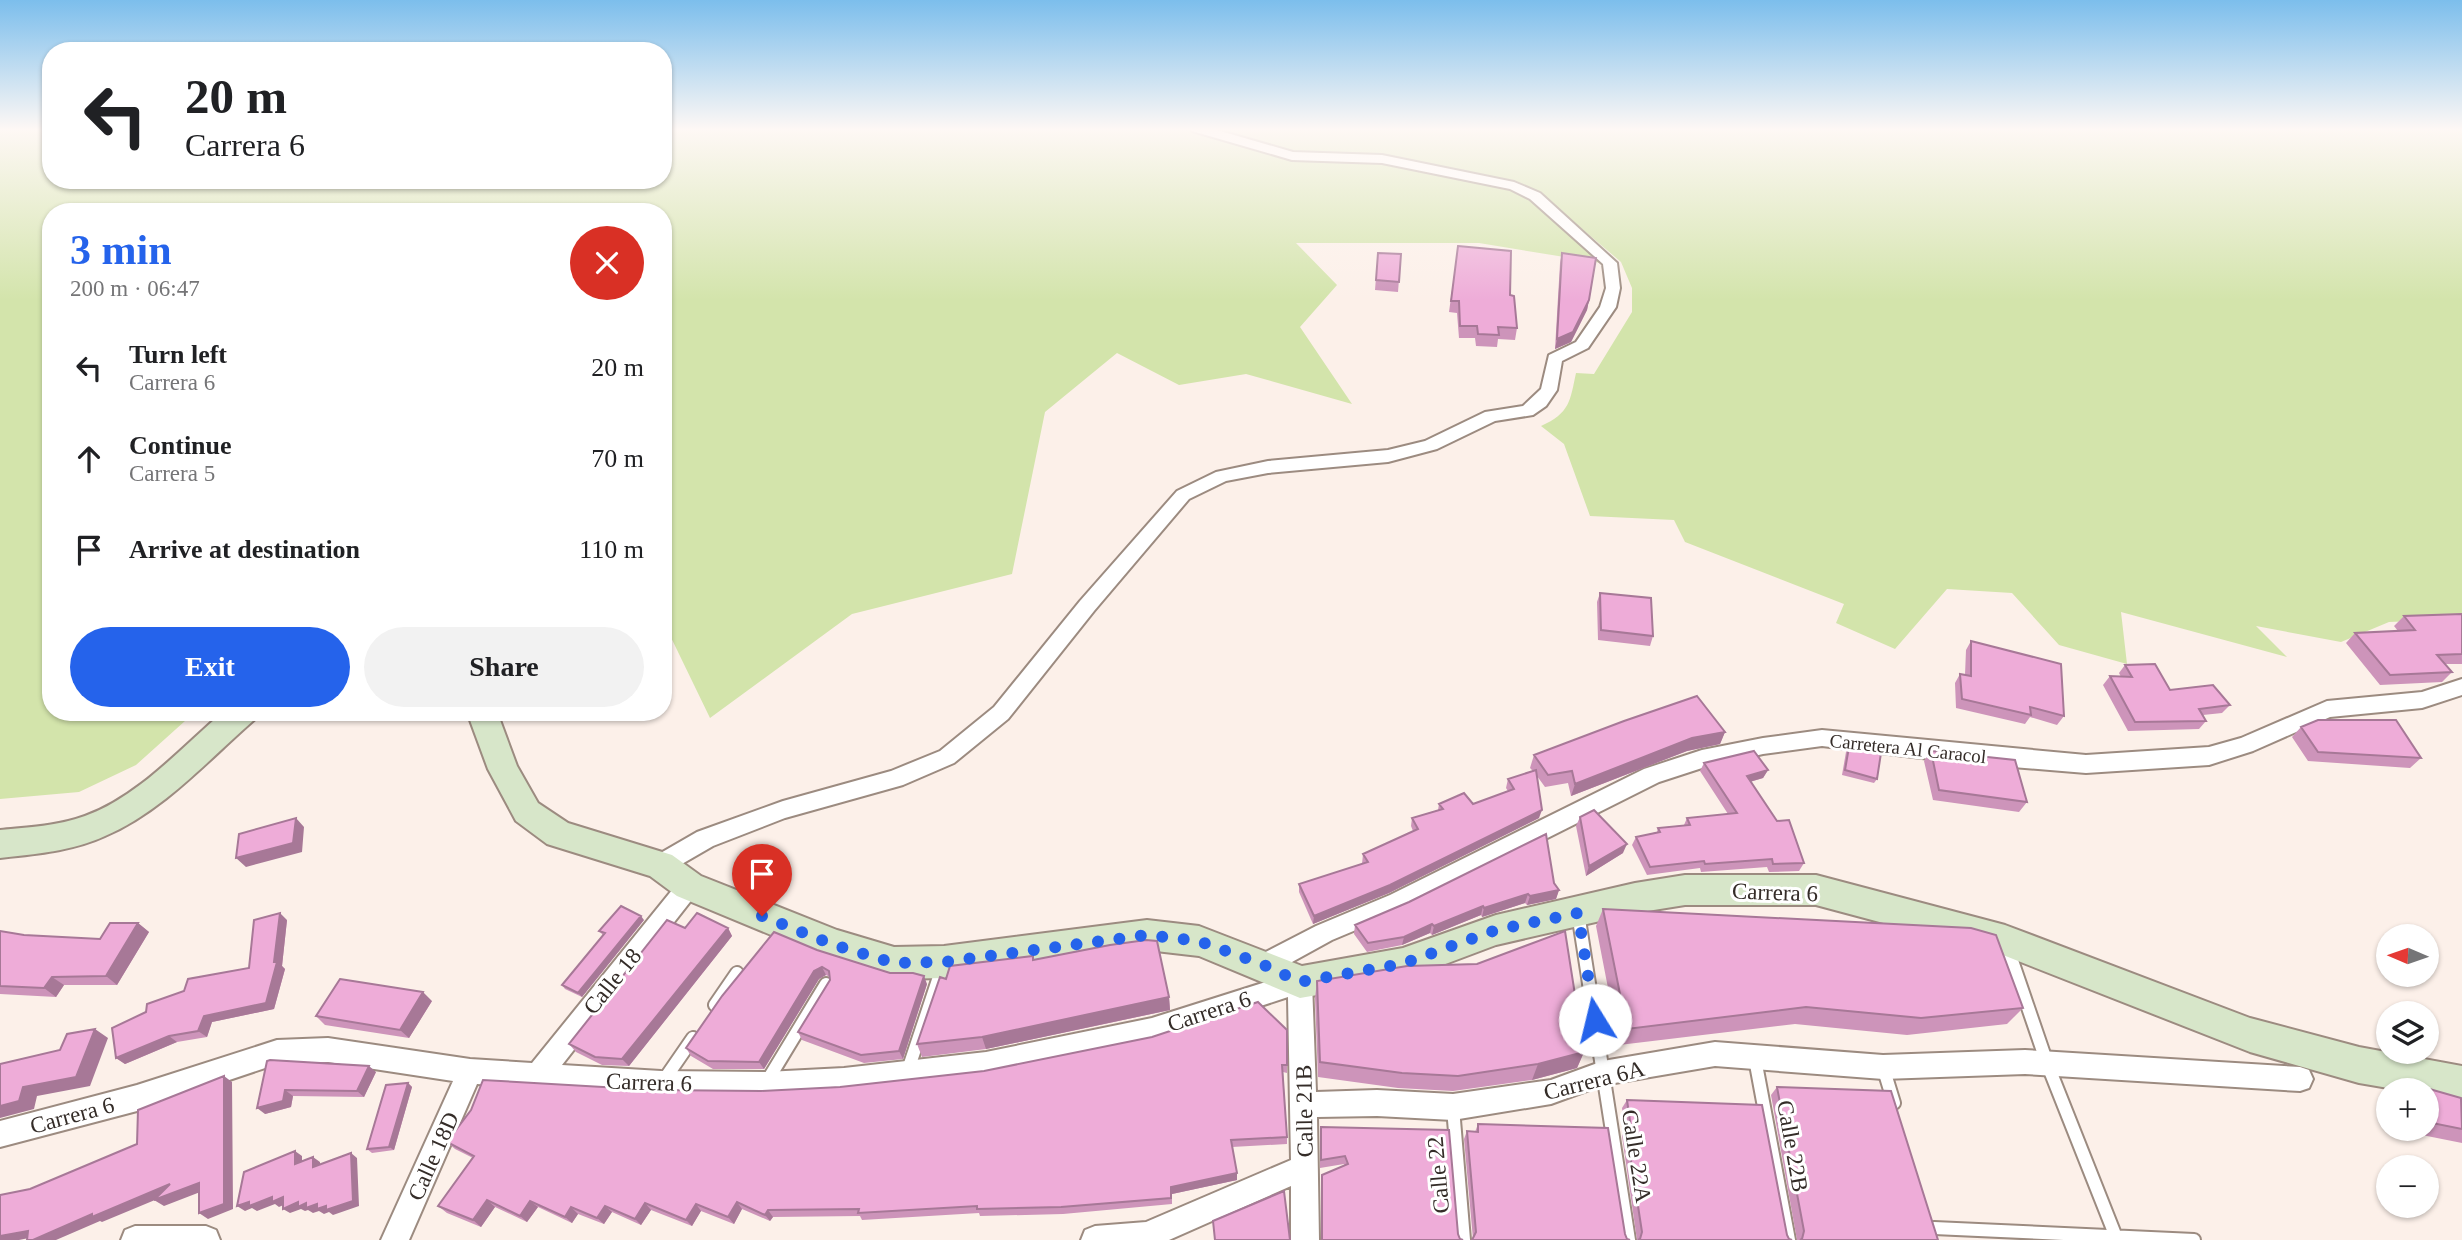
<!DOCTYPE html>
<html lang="en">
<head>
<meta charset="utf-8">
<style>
	:root { --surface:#fff; --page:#f2f2f2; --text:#202124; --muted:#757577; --accent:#2563eb }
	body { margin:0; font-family:"Times New Roman",serif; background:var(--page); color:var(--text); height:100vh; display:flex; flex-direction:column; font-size:26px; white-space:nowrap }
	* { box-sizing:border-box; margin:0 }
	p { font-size:23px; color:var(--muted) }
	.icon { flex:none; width:38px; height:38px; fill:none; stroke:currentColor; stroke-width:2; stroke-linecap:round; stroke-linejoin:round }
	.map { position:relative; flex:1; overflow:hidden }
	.sheet { position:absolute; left:42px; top:203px; width:630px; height:518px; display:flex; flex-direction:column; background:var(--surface); border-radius:28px; box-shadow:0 2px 5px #0004 }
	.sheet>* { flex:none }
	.hud { position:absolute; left:42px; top:42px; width:630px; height:147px; border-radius:28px; box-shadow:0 2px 5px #0004; background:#fff; color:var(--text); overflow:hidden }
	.needle { width:46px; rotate:272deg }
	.buttons { position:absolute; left:2376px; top:924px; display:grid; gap:14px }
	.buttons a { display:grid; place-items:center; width:63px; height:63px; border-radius:50%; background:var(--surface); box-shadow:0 2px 5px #0004; font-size:35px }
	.pin { position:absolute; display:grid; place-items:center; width:60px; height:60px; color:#fff; margin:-72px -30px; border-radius:50% 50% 50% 0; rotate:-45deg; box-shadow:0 0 7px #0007 }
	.pin .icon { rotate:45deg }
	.me { position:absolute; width:77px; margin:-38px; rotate:351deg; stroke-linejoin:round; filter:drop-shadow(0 0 5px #0008) }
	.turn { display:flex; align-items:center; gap:24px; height:147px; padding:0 28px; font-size:32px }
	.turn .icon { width:91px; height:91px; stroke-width:2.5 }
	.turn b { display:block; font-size:49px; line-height:60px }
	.round { display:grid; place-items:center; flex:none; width:74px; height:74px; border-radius:37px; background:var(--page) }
	.summary { display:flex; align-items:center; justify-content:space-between; height:119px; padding:0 28px }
	h1 { font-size:42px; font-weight:700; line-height:52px; color:var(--accent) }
	.cta { display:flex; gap:14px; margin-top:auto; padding:14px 28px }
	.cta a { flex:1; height:80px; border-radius:42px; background:var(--accent); color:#fff; font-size:28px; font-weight:700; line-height:80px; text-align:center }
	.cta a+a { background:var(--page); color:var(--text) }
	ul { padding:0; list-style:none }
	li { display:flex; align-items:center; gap:21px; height:91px; padding:0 28px }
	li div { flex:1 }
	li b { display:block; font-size:26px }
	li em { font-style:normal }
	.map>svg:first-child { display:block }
	.green { fill:#d3e4ab }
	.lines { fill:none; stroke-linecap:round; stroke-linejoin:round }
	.lane-casing { stroke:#9c8b80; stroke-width:16 }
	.street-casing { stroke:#9c8b80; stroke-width:4 }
	.secondary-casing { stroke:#9c8b80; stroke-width:4 }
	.lane { stroke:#fff; stroke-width:12 }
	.street { fill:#fff; fill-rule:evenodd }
	.secondary { fill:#d7e6c9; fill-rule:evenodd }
	.wall { fill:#cd94ba }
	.shaded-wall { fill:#a77897 }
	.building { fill:#eeacd8; stroke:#a77897; stroke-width:2 }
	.route { stroke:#2563eb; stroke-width:12; stroke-dasharray:0 21.6 }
	.labels { text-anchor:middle; stroke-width:6; stroke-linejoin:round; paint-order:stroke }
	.street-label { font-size:19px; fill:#342c28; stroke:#fff }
	.near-street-label { font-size:23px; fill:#342c28; stroke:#fff }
</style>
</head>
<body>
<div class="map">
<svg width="2462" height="1240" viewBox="0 0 2462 1240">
	<rect width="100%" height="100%" fill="#fcf0e9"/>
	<!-- green -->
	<path class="green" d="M0 128H51V180H663V128H1187L1290 159 1382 162 1509 189 1531 198 1607 264 1479 243H1296L1337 285 1300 327 1352 404 1246 374 1179 385 1117 353 1045 412 1012 574 852 614 710 718 663 621V440L667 435 663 433V212H51V712H195L136 765 79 792 0 799Z
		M1209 128H2462V619L2389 622 2341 642 2256 626 2287 657 2121 612 2127 664 2059 645 2012 593 1947 589 1895 649 1836 623 1844 604 1685 542 1674 520 1590 516 1564 444 1541 426C1570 413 1570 401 1576 373L1594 374 1632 312V288L1621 262 1541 194 1517 183 1382 155 1293 152Z"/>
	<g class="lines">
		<defs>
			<path id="lane" d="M1578 913 1629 1240
				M2008 949 2047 1063 2116 1237
				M715 1005 737 973
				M1755 1059 1789 1240
				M1883 1067 1894 1103
				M907 1073 942 968
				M664 1080 693 1038
				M766 1083 826 984
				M1453 1108 1464 1240
				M1934 1228 2194 1240"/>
			<path id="street" d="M1191 128H1210L1293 152 1382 155 1514 182 1540 193 1617 263 1620 288 1616 307 1588 348 1562 361 1557 390 1546 406 1533 415 1495 421 1437 449 1388 462 1268 473 1226 481 1189 499 1094 611 1008 719 954 763 903 785 785 818 713 846 668 872 660 875 652 872 649 865 652 858 697 832 783 801 891 771 940 751 994 707 1080 601 1177 491 1216 472 1268 461 1388 450 1425 441 1485 412 1523 406 1541 389 1549 355 1576 342 1600 307 1606 288 1603 264 1530 199 1510 189 1382 163 1292 160 1192 131Z
				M2462 679V695L2422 708 2330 717 2253 751 2209 765 2086 773 1963 763 1822 746 1763 754 1702 768 1659 782 1406 909 1332 940 1272 973 1264 976 1256 973 1252 965 1256 957 1316 926 1390 895 1644 769 1702 750 1763 738 1822 730 2086 755 2209 747 2241 738 2327 701 2422 692Z
				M689 876 697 879 700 886 697 893 562 1065 661 1071 766 1072 844 1068 986 1052 1152 1018 1300 971 1308 974 1312 982 1316 1092 1377 1090 1453 1094 1551 1080 1603 1061 1715 1042 1883 1055 2025 1050 2300 1067 2309 1070 2313 1079 2309 1088 2300 1091 2025 1074 1883 1079 1715 1066 1603 1085 1551 1104 1453 1120 1377 1116 1317 1117 1319 1240H1291V1186L1169 1240H1081L1085 1230 1095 1226 1146 1222 1291 1160 1288 997 1152 1042 986 1076 844 1092 766 1096 661 1095 477 1084 409 1240H381L453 1081 328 1062 277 1064 137 1111 0 1147V1121L137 1085 277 1040 328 1038 470 1059 532 1063 681 879Z
				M135 1226H206L216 1230 220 1240H121L125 1230Z"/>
			<path id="secondary" d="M223 712H258L254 720C207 761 163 811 105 836 73 851 35 854 0 858V830C29 827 58 826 85 816 138 797 181 748 223 712Z
				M467 712H497L517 766 538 803 568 823 672 855 701 876 837 930 894 947 944 946 1147 920 1199 926 1302 966 1403 948 1496 915 1635 883 1685 875H1816L2005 925 2250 1018 2359 1047 2462 1066V1102L2427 1095V1090H2400L2359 1083 2250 1052 2003 955 1816 905H1685L1635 913 1496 945 1403 980 1300 998 1199 956 1147 950 944 978 894 979 822 956 677 896 650 876 547 844 516 821 488 769Z"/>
		</defs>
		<!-- lane casing -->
		<use href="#lane" class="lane-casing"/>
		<!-- street casing -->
		<use href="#street" class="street-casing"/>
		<!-- secondary casing -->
		<use href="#secondary" class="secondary-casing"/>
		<!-- lane -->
		<use href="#lane" class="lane"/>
		<!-- street -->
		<use href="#street" class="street"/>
		<!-- secondary -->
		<use href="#secondary" class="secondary"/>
	</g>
	<!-- wall -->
	<path class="wall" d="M1458 246 1510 295 1517 328 1515 340 1498 339 1497 347 1476 346 1475 338H1459L1457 313 1449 312Z
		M1378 253 1401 254 1398 292 1375 290Z
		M1562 253 1589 300 1587 310 1571 342 1555 349 1560 263Z
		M1600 593 1653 636 1650 646 1598 640 1597 602Z
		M2462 614V664H2445L2452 672 2442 682 2380 685 2346 643 2355 633 2398 631 2394 626 2404 616Z
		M1971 641 2064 716 2057 725 2030 717 2025 724 1956 708 1955 683 1960 674 1965 675 1966 650Z
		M2125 665 2170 690 2230 705 2222 713 2203 715 2206 721 2199 729 2128 731 2103 685 2110 676 2121 677 2119 673Z
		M2301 727 2421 758 2410 768 2308 761 2292 737Z
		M1725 732 1720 744 1687 751 1571 796 1568 783 1545 787 1537 776 1539 818 1389 893 1313 924 1299 892V884L1362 864 1363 854 1413 831 1411 826 1412 818 1438 810 1439 804H1473L1508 791 1506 788 1508 779 1533 771 1530 768 1534 755Z
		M1849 747 1877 779 1874 783 1842 775 1846 752Z
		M1931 751 2027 802 2019 812 1933 800 1924 761Z
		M1704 763 1768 770 1763 778 1750 782 1804 863 1799 871 1769 872 1767 867 1701 872 1700 868 1647 875 1632 845 1636 837 1657 832 1658 828 1684 825 1687 818 1728 814 1700 771Z
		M1580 817 1623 853 1586 876 1576 826Z
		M1554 883 1559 890 1556 899 1527 905 1525 903 1482 917 1481 915 1432 935 1430 933 1402 945 1367 952 1354 934 1355 925Z
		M1603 909 2023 1008 2007 1024 1907 1035 1795 1024 1619 1045 1596 926Z
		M287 920 282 966 285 969 274 1009 212 1022 207 1037 177 1042 125 1064 116 1058 146 1012 249 968Z
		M644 920 582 997 565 989 562 985 603 935 599 931Z
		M138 923 149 932 117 985H64L56 997 0 994V986L24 935 100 939Z
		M685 928H728L732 936 629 1066 602 1065 576 1052 569 1044Z
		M817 950 927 984 903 1059 864 1063 802 1040 798 1032 830 980V977L826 975 819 979 764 1069H713L691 1056 686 1048Z
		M1034 959 1169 997 1170 1010 986 1049 922 1057 917 1044 946 979Z
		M1317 981 1584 1052 1577 1068 1532 1080 1453 1091 1398 1088 1318 1077 1315 998Z
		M432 1001 409 1038 325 1025 316 1016Z
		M1152 1037 1287 1065V1073L1283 1072 1287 1137V1144L1232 1147 1237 1173V1180L1172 1194V1204L1063 1214 980 1216 979 1213 862 1220 860 1216 773 1217 770 1221 742 1209 734 1224 701 1211 692 1226 651 1210 641 1225 612 1212 604 1224 578 1214 572 1223 538 1207 527 1222 495 1207 481 1227 447 1213 438 1206 473 1158 455 1149 447 1142 655 1090 761 1091 840 1087 984 1071Z
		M267 1061 376 1072 364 1097 293 1096 291 1107 265 1114Z
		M408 1083 412 1087 394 1150 372 1153 367 1149Z
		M2412 1084 2462 1100V1143L2407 1132 2406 1129H2427V1090H2403Z
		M1777 1087 1938 1240H1797L1771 1095Z
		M1627 1100 1787 1235 1789 1239 1792 1240H1637L1622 1136 1625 1129 1622 1108Z
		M1478 1124 1625 1234 1627 1239H1473L1464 1139 1467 1131 1475 1132Z
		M1321 1127 1458 1234 1460 1239 1463 1240H1321V1183L1322 1175 1345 1166 1344 1164 1320 1168V1135Z"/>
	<!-- shaded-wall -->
	<path class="shaded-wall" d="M1589 300 1587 310 1571 342 1555 349 1557 339Z
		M1725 732 1720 744 1687 751 1571 796 1575 784 1692 738Z
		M1768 770 1763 778 1742 784 1747 776Z
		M1542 810 1539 818 1389 893 1313 924 1314 916Z
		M296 818 304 827 302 852 246 867 236 858Z
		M1627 844 1623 853 1586 876 1589 866Z
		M1559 890 1556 899 1527 905 1530 896Z
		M1528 894 1525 903 1482 917 1484 908Z
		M1483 906 1481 915 1432 935 1434 926Z
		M280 913 287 920 282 966 285 969 274 1009 212 1022 207 1037 198 1031 204 1016 274 962Z
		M641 916 644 920 582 997 578 993Z
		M138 923 149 932 117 985 106 976Z
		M1432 924 1430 933 1402 945 1404 937Z
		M728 928 732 936 629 1066 622 1059Z
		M822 967 826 975 819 979 764 1069 759 1062 814 971Z
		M924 976 927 984 903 1059 899 1051Z
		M52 977 64 985 56 997 44 988Z
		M423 992 432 1001 409 1038 400 1030Z
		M1169 997 1170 1010 986 1049 982 1037Z
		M95 1029 108 1038 90 1086 37 1096 34 1109 0 1118V1106Z
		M169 1036 177 1042 125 1064 116 1058Z
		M1584 1052 1577 1068 1532 1080 1538 1064Z
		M369 1066 376 1072 364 1097 357 1091Z
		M224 1076 232 1082 233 1209 208 1219 199 1213Z
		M408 1083 412 1087 394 1150 389 1147Z
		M285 1090 293 1096 291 1107 265 1114 257 1108Z
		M295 1151 302 1156V1169L295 1164Z
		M351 1153 357 1158 359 1206 333 1215 329 1212 324 1214 319 1211 313 1213 308 1210 305 1211 301 1209 290 1213 283 1209Z
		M313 1157 320 1162V1172L313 1167Z
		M1237 1173V1180L1172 1194 1171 1187Z
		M199 1183 208 1189 164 1206 154 1200Z
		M170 1184 179 1190 102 1222 100 1221 56 1240H33L92 1214Z
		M272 1197H283L290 1202 279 1207 275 1204 257 1211 252 1208 245 1211 237 1206 249 1202Z
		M487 1200 495 1207 481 1227 473 1220Z
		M530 1201 538 1207 527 1222 520 1216Z
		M737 1202 742 1209 734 1224 728 1217Z
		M645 1203 651 1210 641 1225 635 1219Z
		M696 1204 701 1211 692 1226 686 1220Z
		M605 1206 612 1212 604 1224 597 1218Z
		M571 1207 578 1214 572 1223 565 1217Z
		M768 1210 773 1217 770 1221 765 1215Z
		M28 1231 39 1236 19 1240H0V1236Z"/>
	<!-- building -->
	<path class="building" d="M1458 246 1511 251 1510 295 1514 296 1517 328 1498 327 1499 335 1478 334 1477 326H1460L1459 301H1451Z
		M1378 253 1401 254 1399 282 1376 280Z
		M1562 253 1596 258 1589 300 1573 332 1557 339Z
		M1600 593 1651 598 1653 636 1601 630Z
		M2462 614V654L2437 655 2452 672 2390 675 2355 633 2415 630 2404 616Z
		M1971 641 2061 664 2064 716 2030 707 2031 715 1962 699 1960 674 1971 676Z
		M2155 664 2170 690 2213 685 2230 705 2199 709 2206 721 2135 722 2110 676 2132 677 2125 665Z
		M1697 696 1725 732 1692 738 1575 784 1572 771 1548 775 1534 755 1624 721Z
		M2318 720H2396L2421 758 2318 752 2301 727Z
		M1849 747 1881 753 1877 779 1845 770Z
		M1754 751 1768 770 1747 776 1777 821 1789 820 1804 863 1773 864 1772 859 1705 864 1704 861 1650 867 1636 837 1660 832 1658 828 1690 825 1687 818 1737 813 1704 763Z
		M1931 751 2015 760 2027 802 1939 790Z
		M1536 770 1542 810 1390 885 1314 916 1299 884 1368 862 1363 854 1418 829 1412 818 1443 809 1439 804 1464 793 1473 804 1514 789 1508 779Z
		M1594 810 1627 844 1589 866 1580 817Z
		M296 818 293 843 236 858 239 834Z
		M1546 834 1554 883 1559 890 1530 896 1528 894 1484 908 1483 906 1434 926 1432 924 1404 937 1368 943 1355 925 1409 902Z
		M621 906 641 916 578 993 562 985 605 933 599 931Z
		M1603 909 1971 928 1996 935 2023 1008 1921 1018 1806 1007 1627 1029Z
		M280 913 274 962H277L266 1003 204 1016 198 1031 169 1036 116 1058 112 1028 146 1012 147 1004 184 991 188 979 249 968 254 920Z
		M697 913 728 928 622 1059 595 1057 569 1044 667 920 685 928Z
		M110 923H138L106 976 52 977 44 988 0 986V931L24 935 100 939Z
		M1565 931 1584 1052 1538 1064 1458 1076 1402 1073 1320 1062 1317 981 1407 966 1477 964Z
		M774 932 817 950 890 973H913L924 976 899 1051 861 1055 798 1032 830 980 829 971 822 967 814 971 759 1062 708 1061 686 1048 722 996Z
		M1146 940 1157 941 1169 997 982 1037 917 1044 940 977 946 979 950 966 1033 956V960L1110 945Z
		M340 979 423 992 400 1030 316 1016Z
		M1258 1002 1287 1030V1065H1282L1287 1137 1231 1140 1237 1173 1171 1187V1198L1061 1207 977 1209V1206L858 1213 859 1209 768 1210 765 1215 737 1202 728 1217 696 1204 686 1220 645 1203 635 1219 605 1206 597 1218 571 1207 565 1217 530 1201 520 1216 487 1200 473 1220 438 1206 474 1156 447 1142 471 1110 483 1080 655 1090 761 1091 840 1087 984 1071 1152 1037Z
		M95 1029 76 1077 23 1087 19 1101 0 1106V1064L60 1050 67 1034Z
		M270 1060 369 1066 357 1091 285 1090 283 1101 257 1108 267 1061Z
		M224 1076V1204L199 1213V1183L154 1200 170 1184 92 1217V1214L33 1240H27L28 1231 0 1236V1195L30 1189 137 1144 138 1110Z
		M408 1083 389 1147 367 1149 386 1085Z
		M2412 1084 2461 1098 2462 1129 2427 1122V1090H2414Z
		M1777 1087 1891 1091 1938 1240H1800L1802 1239 1804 1231Z
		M1627 1100 1762 1105 1787 1235 1789 1239 1792 1240H1638L1640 1239 1642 1232 1626 1128H1631Z
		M1478 1124 1608 1128 1625 1234 1627 1239 1630 1240H1472L1476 1232 1467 1131 1478 1132Z
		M1321 1127 1449 1130 1458 1234 1460 1239 1463 1240H1322V1175L1348 1164 1345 1156 1321 1160Z
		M295 1151V1164L313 1157V1167L351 1153 353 1201 326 1210V1206L317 1209V1204L306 1208V1203L298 1207V1202L283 1209V1197L272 1202V1197L249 1206V1202L237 1206 244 1172Z
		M1284 1191 1290 1240H1215L1213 1221Z"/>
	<!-- sky -->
	<linearGradient id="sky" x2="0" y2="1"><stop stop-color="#7cbeec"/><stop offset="0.43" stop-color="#fef8f5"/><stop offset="1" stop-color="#fef8f5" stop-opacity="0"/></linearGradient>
	<rect width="2462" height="301" fill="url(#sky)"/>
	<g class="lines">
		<!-- route -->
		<path class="route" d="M762 916 834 945 894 963 944 962 1147 935 1199 941 1264 965 1300 982 1402 964 1496 930 1578 913 1595 1020"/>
	</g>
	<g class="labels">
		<!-- street labels -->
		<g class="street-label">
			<text transform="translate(1908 748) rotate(6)" y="7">Carretera Al Caracol</text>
		</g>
		<!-- near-street labels -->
		<g class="near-street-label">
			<text transform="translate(1775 892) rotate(2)" y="8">Carrera 6</text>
			<text transform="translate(612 981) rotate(-51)" y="8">Calle 18</text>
			<text transform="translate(1209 1011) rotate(-18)" y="8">Carrera 6</text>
			<text transform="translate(1594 1080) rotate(-14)" y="8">Carrera 6A</text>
			<text transform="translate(649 1082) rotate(2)" y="8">Carrera 6</text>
			<text transform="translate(1304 1111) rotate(-91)" y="8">Calle 21B</text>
			<text transform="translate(72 1115) rotate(-15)" y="8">Carrera 6</text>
			<text transform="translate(1793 1146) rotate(80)" y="8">Calle 22B</text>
			<text transform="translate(433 1156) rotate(-66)" y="8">Calle 18D</text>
			<text transform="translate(1637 1156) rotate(81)" y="8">Calle 22A</text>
			<text transform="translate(1438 1175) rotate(-95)" y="8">Calle 22</text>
		</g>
	</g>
</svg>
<div class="buttons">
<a><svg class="needle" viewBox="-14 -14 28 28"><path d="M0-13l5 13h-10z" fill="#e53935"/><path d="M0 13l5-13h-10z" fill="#757577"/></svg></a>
<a><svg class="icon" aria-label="layers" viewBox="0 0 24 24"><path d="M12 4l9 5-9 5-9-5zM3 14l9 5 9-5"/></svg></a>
<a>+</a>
<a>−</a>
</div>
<div class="pin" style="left:762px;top:916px;background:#d93025"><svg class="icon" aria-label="arrive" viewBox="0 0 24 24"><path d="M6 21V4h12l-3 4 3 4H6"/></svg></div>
<svg class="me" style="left:1595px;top:1020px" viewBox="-20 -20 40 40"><circle r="19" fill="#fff"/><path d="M0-13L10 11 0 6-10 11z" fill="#2563eb"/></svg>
<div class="hud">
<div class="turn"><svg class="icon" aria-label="left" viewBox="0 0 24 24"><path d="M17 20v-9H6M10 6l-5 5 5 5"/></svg><div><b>20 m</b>Carrera 6</div></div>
</div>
<section class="sheet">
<div class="summary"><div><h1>3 min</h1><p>200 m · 06:47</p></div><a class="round" style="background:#d93025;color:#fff"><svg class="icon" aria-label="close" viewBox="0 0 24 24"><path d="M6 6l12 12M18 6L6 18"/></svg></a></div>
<ul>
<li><svg class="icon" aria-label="left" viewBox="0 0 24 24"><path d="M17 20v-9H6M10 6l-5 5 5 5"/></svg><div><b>Turn left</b><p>Carrera 6</p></div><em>20 m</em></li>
<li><svg class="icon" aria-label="ahead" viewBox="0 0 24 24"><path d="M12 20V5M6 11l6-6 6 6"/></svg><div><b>Continue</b><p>Carrera 5</p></div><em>70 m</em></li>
<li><svg class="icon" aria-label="arrive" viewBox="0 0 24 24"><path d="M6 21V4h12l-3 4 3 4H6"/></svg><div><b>Arrive at destination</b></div><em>110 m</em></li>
</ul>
<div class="cta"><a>Exit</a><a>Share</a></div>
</section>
</div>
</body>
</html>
